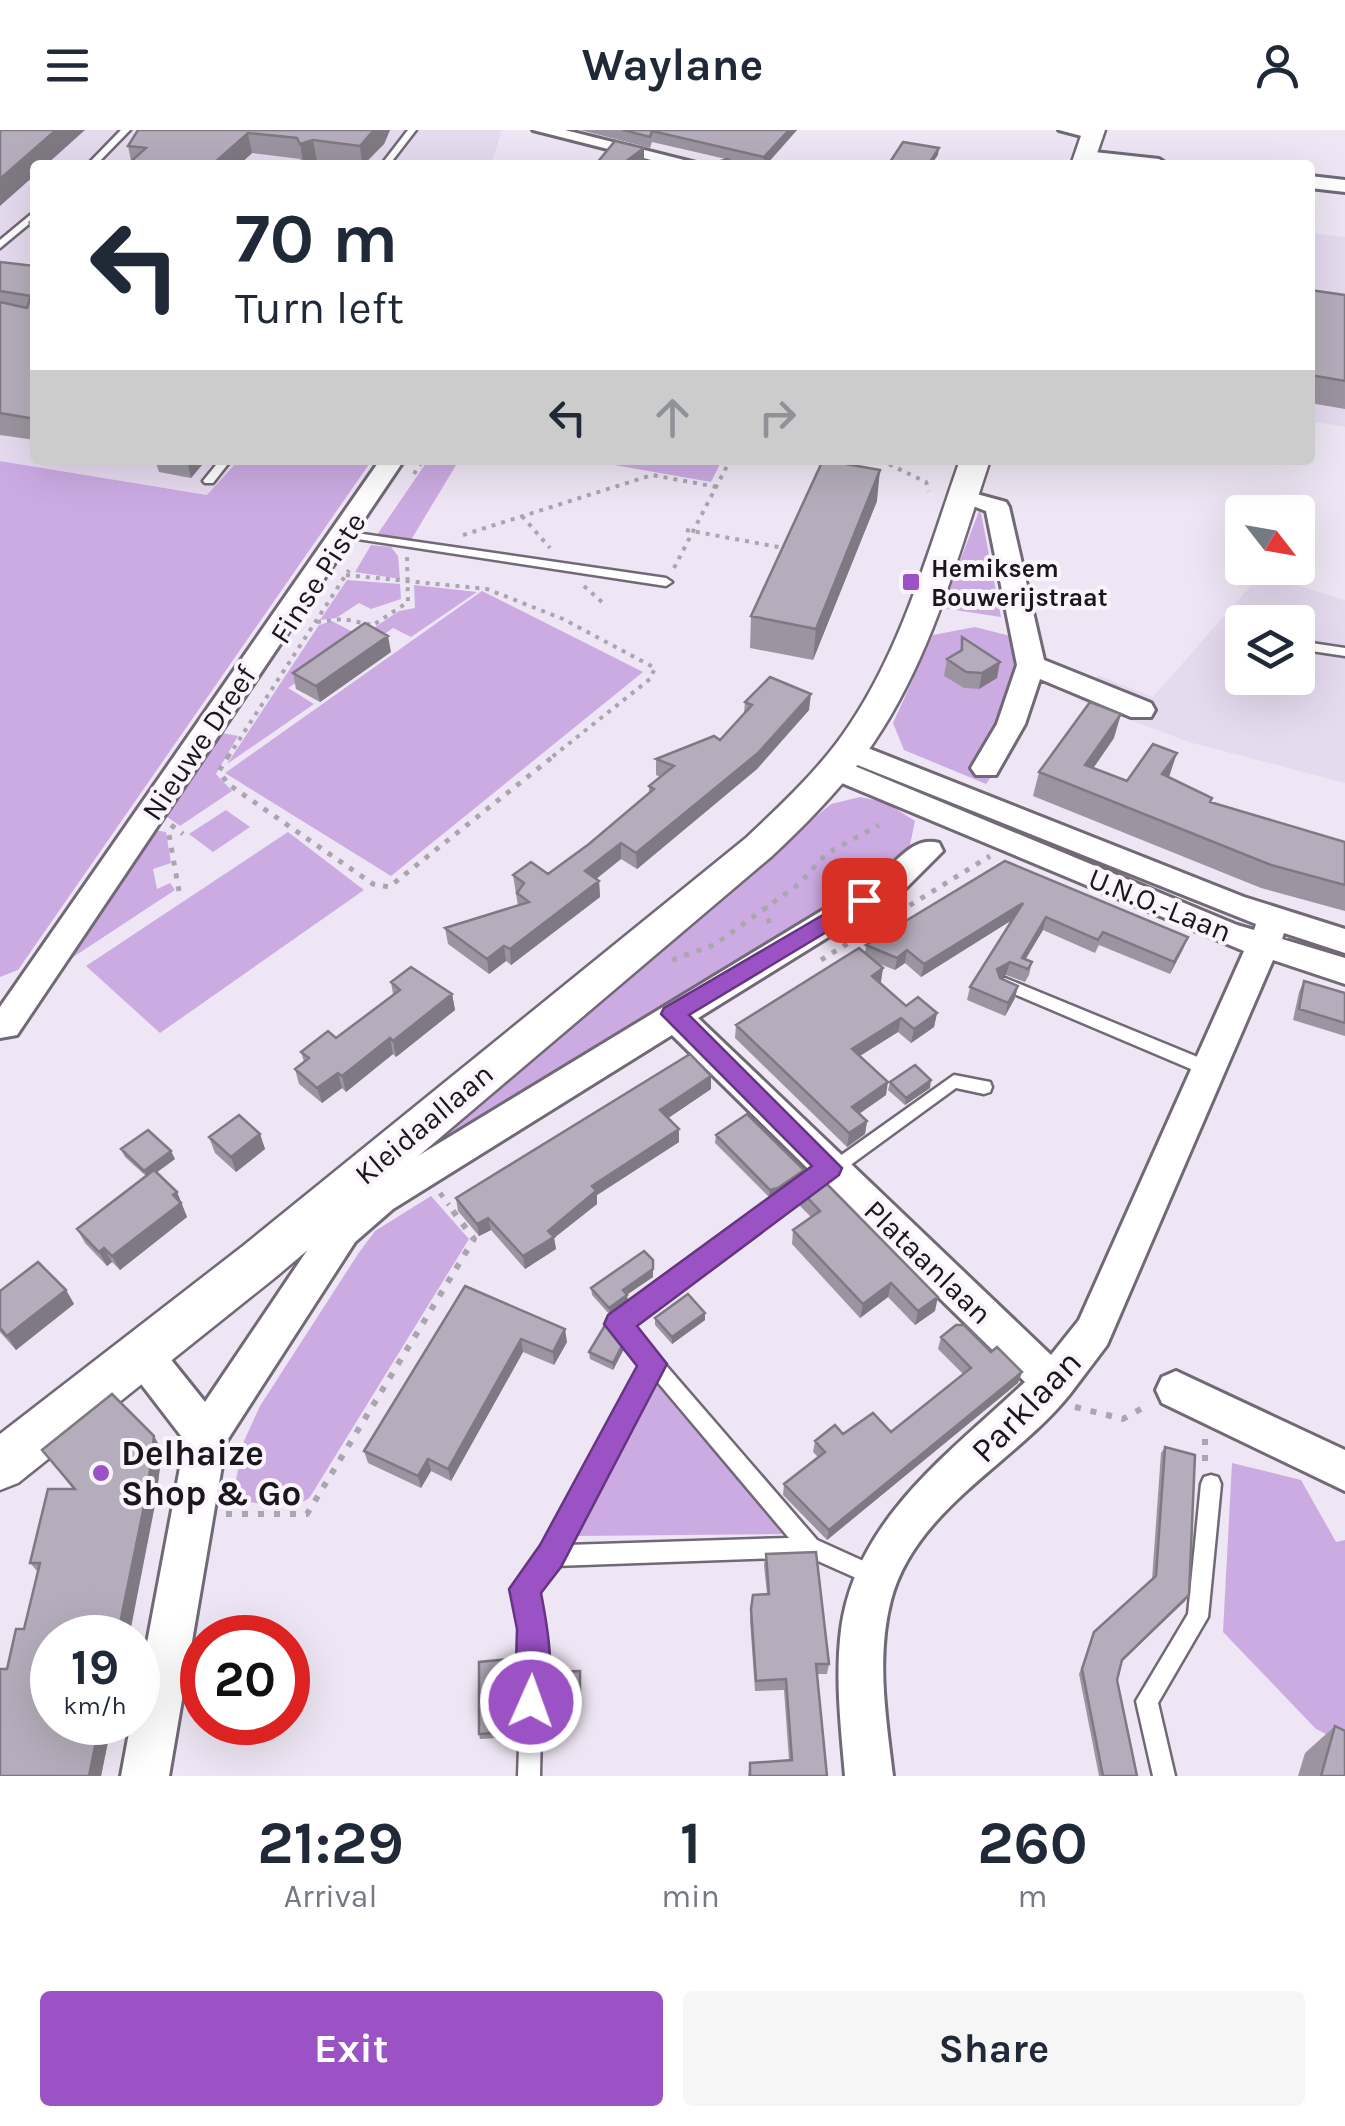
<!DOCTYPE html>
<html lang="en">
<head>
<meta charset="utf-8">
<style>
	:root { --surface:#fff; --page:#f6f6f7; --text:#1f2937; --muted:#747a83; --accent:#9b52c5 }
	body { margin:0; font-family:Karla,sans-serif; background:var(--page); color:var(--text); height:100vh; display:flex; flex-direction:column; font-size:38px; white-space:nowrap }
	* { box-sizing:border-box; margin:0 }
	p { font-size:32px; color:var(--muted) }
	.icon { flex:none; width:55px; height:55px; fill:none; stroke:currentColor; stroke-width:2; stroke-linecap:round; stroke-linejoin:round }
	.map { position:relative; height:1646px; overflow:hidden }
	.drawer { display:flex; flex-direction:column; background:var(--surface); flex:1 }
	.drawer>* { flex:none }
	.banner { position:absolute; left:30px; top:30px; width:1285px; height:305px; border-radius:10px; box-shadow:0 10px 40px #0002; background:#fff; color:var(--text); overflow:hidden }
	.needle { width:65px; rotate:121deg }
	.controls { position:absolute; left:1225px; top:365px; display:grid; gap:20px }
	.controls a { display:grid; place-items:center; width:90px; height:90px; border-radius:10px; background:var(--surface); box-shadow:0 10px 40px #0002; font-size:50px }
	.speed { position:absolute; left:30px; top:1485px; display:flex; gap:20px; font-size:50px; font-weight:700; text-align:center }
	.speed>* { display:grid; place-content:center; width:130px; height:130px; border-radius:50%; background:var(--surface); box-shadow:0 10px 40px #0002; line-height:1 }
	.speed small { font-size:25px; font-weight:400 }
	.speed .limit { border:15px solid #d22; background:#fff; color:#111 }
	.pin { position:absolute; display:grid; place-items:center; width:85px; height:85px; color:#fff; margin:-42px; border-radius:20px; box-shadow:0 5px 15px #0006 }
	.me { position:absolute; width:110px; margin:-55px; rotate:2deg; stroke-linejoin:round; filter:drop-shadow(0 0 8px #0008) }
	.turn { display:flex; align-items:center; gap:35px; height:210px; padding:0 40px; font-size:45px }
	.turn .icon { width:130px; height:130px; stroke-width:2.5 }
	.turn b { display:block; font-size:70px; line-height:85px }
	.lanes { display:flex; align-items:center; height:95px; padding:0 40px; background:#0003; justify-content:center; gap:50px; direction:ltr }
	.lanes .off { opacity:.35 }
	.eta { display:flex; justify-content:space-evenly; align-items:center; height:170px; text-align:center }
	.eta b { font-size:60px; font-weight:700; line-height:70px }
	.button { display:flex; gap:20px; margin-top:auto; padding:20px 40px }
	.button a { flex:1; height:115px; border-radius:10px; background:var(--accent); color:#fff; font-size:40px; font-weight:700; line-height:115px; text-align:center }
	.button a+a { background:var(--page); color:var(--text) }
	header { display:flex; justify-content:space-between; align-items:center; height:130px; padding:0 40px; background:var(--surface); font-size:45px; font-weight:700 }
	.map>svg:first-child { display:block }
	.built { fill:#e6daef; fill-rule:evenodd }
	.green { fill:#ccabe3 }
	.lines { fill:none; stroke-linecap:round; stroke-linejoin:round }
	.service-casing { stroke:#716976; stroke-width:5 }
	.minor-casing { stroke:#716976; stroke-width:6 }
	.tertiary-casing { stroke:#716976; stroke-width:5 }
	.path-far2 { stroke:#aba5b0; stroke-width:4; stroke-dasharray:4 6; stroke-linecap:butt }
	.path-far1 { stroke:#aba5b0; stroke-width:5; stroke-dasharray:5 8; stroke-linecap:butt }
	.path { stroke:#aba5b0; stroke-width:6; stroke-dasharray:6 10; stroke-linecap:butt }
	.service { fill:#fff; fill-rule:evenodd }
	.minor { fill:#fff; fill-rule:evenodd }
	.tertiary { fill:#fff; fill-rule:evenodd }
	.wall { fill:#9c95a1 }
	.shaded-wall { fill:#7f7983 }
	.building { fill:#b5adbb; stroke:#7f7983; stroke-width:2.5 }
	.route { fill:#9b52c5; stroke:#653580; stroke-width:2.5 }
	.poi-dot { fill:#9b52c5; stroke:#faf5fd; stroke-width:4 }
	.labels { text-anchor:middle; stroke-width:8; stroke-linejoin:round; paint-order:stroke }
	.far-poi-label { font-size:25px; font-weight:bold; fill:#1a171c; stroke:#faf5fd; text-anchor:start }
	.street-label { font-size:30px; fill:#1a171c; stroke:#faf5fd }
	.near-street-label { font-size:35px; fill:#1a171c; stroke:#faf5fd }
	.near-poi-label { font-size:35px; font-weight:bold; fill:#1a171c; stroke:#faf5fd; text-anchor:start }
</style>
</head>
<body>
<header><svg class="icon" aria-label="menu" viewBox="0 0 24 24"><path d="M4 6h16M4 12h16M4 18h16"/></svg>Waylane<svg class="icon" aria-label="person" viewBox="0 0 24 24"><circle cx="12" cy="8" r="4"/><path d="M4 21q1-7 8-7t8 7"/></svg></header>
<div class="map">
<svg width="1345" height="1646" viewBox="0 0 1345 1646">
	<rect width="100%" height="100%" fill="#eee6f4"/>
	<!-- built -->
	<path class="built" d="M0 0H502L491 35H35V330H239L208 365 0 331Z
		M1310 103 1345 107V297L1310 291Z
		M1261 444 1345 470V653L1189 612 1079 571 1098 545 1153 567ZM1242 492H1298V548H1242Z"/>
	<!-- green -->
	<path class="green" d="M239 330H372L18 840 0 847V331L207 365Z
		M428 330H459L411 410 377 405Z
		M586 330H722L711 352Z
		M979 381 981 383 1001 487 942 478Z
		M371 415 391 417 398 426 400 449 355 442Z
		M347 450 400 454 401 469 371 479 359 473 336 488 320 490Z
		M414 455 477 462 411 507 393 498 377 509 366 503 399 481 415 478Z
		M482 461 643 542 391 746 225 643Z
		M332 491 364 508 288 558 314 574 227 634 319 495Z
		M975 497 1014 507 1018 544 979 642 991 647 986 654 904 620 893 593 933 505Z
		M222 603 238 606 216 644 232 661 180 696 166 686Z
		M860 667 885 672 915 691 910 715 895 739 412 1029 323 1098 831 674Z
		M226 680 250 697 213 722 189 704Z
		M154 693 159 694 154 700 166 702 171 733 153 739 157 759 170 753 175 760 58 837Z
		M288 702 364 760 160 903 86 836Z
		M431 1066 469 1109 310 1367C293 1383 254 1372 232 1369L244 1311 260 1276 358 1124 375 1101Z
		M659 1252 785 1404 576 1406Z
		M1232 1333 1301 1350 1336 1412 1345 1410V1614L1316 1599 1223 1502Z"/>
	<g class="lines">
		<defs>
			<path id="service" d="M121 0H130L96 35H87Z
				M408 0H416L389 35H381Z
				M35 81V89L0 118V110Z
				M220 330H231L213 353H205L203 351Z
				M342 401 666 448 672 452 666 456 338 406V402Z
				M1298 511 1345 518V526L1298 519Z
				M1005 848 1217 935 1219 940 1217 945 1211 946 1205 945 1000 858 997 854 1000 850Z
				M954 945 990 952 992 957 990 962 984 964 956 958 631 1195 817 1410 881 1439 884 1446 881 1453 874 1456 809 1427 555 1436 535 1462 543 1499 540 1646H518L523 1499 514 1459 543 1419 643 1235 612 1200 609 1194 612 1188ZM655 1249 789 1408 567 1415Z
				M1211 1345 1218 1347 1221 1354 1208 1487 1158 1573 1175 1646H1153L1136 1571 1188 1484 1201 1354 1204 1347Z"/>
			<path id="minor" d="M533 0H565L704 35H671Z
				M1059 0H1098L1102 4 1093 9Z
				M1085 21 1159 29 1168 35 1079 30 1076 26Z
				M1310 46 1345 50V62L1310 58Z
				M380 330H404L17 905 0 908V877Z
				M962 360 1006 372 1009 377 1044 530 1151 573 1155 580 1151 587H1131L1040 549 1025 594 996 645H976L971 638 997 594 1017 535 986 381 950 367 953 362Z
				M850 611 1244 767 1345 799V823L1284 803 1282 809 1345 828V854L1273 830 1107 1215C1095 1231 1082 1248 1070 1264 1016 1332 915 1379 891 1470 876 1527 886 1588 893 1646H845C841 1598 835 1549 841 1500 855 1390 950 1323 1025 1252L672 905 393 1079 355 1112 226 1312 169 1646H121L131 1592H138V1561L185 1311 128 1237 122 1224 128 1211 142 1206 156 1211 205 1272 329 1088 367 1057 882 744C899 729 915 706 939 713L943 721 904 760 698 888 1051 1225 1079 1190 1244 821 825 646 820 639 825 632H845L1237 795 1254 800 1256 794 840 628 836 621 840 614Z
				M1176 1241 1345 1320V1361L1162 1273 1156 1260 1162 1247Z"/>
			<path id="tertiary" d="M1083 0H1105L1093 35H1071Z
				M960 330H990C958 426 931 528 874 612 845 655 809 691 772 726L277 1146 18 1353 0 1360V1304L243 1116 746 708C783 673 822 637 850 594 903 515 929 418 960 330Z"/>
		</defs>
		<!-- service casing -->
		<use href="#service" class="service-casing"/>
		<!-- minor casing -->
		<use href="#minor" class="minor-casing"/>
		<!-- tertiary casing -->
		<use href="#tertiary" class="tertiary-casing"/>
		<!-- path-far2 -->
		<path class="path-far2" d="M880 330 926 352 929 361
			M414 344 423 330
			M522 386 550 418
			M686 400 784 418
			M463 405 652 345 717 357
			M674 438 730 330
			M346 445 487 459 563 489 655 538 650 549 552 627
			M584 456 603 473
			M317 492 343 489 373 495
			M367 499 408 472 407 427
			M228 627 349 440"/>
		<!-- path-far1 -->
		<path class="path-far1" d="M229 625 219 641 228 654 373 754 389 757 555 625
			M171 695 183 704
			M169 705 179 761
			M765 776 770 796
			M672 830 714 815 799 754 826 724 879 695
			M821 830 990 726
			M440 1063 449 1075"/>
		<!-- path -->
		<path class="path" d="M1075 1277 1123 1289 1148 1275
			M1205 1309V1337
			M226 1384H307L474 1109 447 1073"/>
		<!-- service -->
		<use href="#service" class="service"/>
		<!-- minor -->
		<use href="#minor" class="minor"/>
		<!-- tertiary -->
		<use href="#tertiary" class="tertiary"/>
	</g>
	<!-- wall -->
	<path class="wall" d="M138 0H390L384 14 364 35 317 31 304 35 300 29 252 23 239 35H127L131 31 128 16Z
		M580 0H797L766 35H752L652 12 650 18Z
		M35 86V113L28 92Z
		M0 132 35 136V310L0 305Z
		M1310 160 1345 165V279L1310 273Z
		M155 330H206L191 348 159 342Z
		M877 371 813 530 750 518 751 486Z
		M962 507 997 548 979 559 964 558 944 546 947 529 960 522Z
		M391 522 320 572 296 559 293 543Z
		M745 572 809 580 757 639 637 739 621 729 596 749 599 751 600 767 511 835 506 831 489 844 448 814 445 798 518 776 513 745 548 744 589 714 649 663V656L660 647 656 645V629L720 610 744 583Z
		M1114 608 1093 638 1127 651 1169 647 1211 672 1345 712V781L1261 758 1033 666 1039 642Z
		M1005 731 1183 819 1170 844 1099 815 1095 823 1043 800 1025 829 1032 832 1029 845 1025 852 1006 845 1001 848 1018 856 1015 868 1005 886 967 870 970 857 1012 790 921 847 905 833 895 840 877 833 883 838 880 852 906 876 937 883 934 897 911 913 898 902 860 926 886 965 859 984 867 991 865 1004 847 1017 735 908 736 895 865 823 866 815Z
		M1304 851 1345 863V906L1293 890 1299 862Z
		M391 852 452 864 455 880 396 927 393 924 346 962 342 958 322 973 299 954 295 939 304 932 301 922 336 908 393 864Z
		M711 946V959L668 988 679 999V1012L597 1065V1074L554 1108 556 1119 525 1139 491 1100 479 1106 458 1081 456 1068Z
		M890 952 930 958 905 975 888 960Z
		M260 1004 265 1019 236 1042 215 1023 209 1007Z
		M716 1005 804 1040V1047L777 1065 769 1067 715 1013Z
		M121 1019 175 1029 156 1042 177 1062 187 1087 120 1140 112 1132 107 1136 85 1113 77 1099 146 1046 125 1027Z
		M802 1062 935 1181 915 1195 888 1167 860 1188 792 1114 793 1100 811 1087 800 1076Z
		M653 1130V1147L627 1165 628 1172 610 1185 592 1165 591 1158Z
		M465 1156 567 1212 554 1235 523 1222 451 1351 431 1341 421 1358 368 1333 364 1321Z
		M66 1160 74 1174 16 1220 0 1202V1161Z
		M705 1183V1190L672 1214 655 1195V1188Z
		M941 1207 991 1222 1022 1242 1018 1253 827 1410 783 1365 784 1354 818 1327 813 1322 815 1311 843 1304 891 1302 963 1244 938 1219Z
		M624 1212V1219L613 1240 590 1229 589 1222Z
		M1165 1317 1185 1471 1121 1532 1117 1550 1137 1646H1099L1079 1544 1094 1502 1152 1449 1161 1323Z
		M42 1320H162L156 1370 52 1592H112L101 1646H0L7 1539 24 1499 38 1442 30 1433 73 1359Z
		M766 1424 829 1534 827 1544H817L827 1646H748L750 1633 789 1630 784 1560 755 1561 750 1490 753 1465 767 1464 764 1435Z
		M512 1535V1543L518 1548 512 1607 480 1609 479 1604Z
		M581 1546V1570L545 1571 544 1566Z
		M1335 1596 1345 1646H1298L1305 1623Z"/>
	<!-- shaded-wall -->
	<path class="shaded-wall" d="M56 0H85L46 35H35V45L0 76V49Z
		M374 0H390L384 14 362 35 360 16Z
		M789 0H797L766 35H764V27Z
		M248 3 252 23 239 35H212Z
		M313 10 317 31 304 35 300 14Z
		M644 18V32L640 35H621Z
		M939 18 938 25 931 35H928Z
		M187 330H206L191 348Z
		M880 340 877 371 813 530 816 499Z
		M388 506 391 522 320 572 316 556Z
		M1000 532 997 548 979 559 982 543Z
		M811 564 809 580 757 639 637 739 636 723Z
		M1121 584 1114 608 1079 659 1085 635Z
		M1177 623 1169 647 1162 644Z
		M621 713V729L586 757 585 741Z
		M599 751 600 767 511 835 510 819Z
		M1023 773 1020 785 921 847 924 834Z
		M1046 787 1043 800 1021 837 1022 828Z
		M1188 807 1183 819 1170 844 1174 832Z
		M504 816 506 831 489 844 487 829Z
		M907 820 905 833 895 840 897 828Z
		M1010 832 1006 845 994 852 997 839Z
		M883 838 881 852 870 860 872 846Z
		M1018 856 1015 868 1005 886 1008 873Z
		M452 864 455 880 396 927 393 911Z
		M937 883 934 897 911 913 914 899Z
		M901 888 898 902 850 932 852 919Z
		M390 908 393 924 346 962 342 946Z
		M338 943 342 958 322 973 317 958Z
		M711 946V959L661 993 660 980Z
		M931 950 930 958 905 975 906 968Z
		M888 952 886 965 850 990 852 977Z
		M867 991 865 1004 847 1017 849 1003Z
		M679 999V1012L597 1065V1074L554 1108 556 1119 525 1139 523 1126 592 1056Z
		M260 1004 265 1019 236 1042 231 1027Z
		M171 1021 175 1029 148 1049 144 1041Z
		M804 1040V1047L777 1065 769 1067 770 1060Z
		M177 1062 187 1087 120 1140 112 1126Z
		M488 1088 491 1100 479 1106 477 1094Z
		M104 1118 112 1132 107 1136 99 1122Z
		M653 1139V1147L623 1167V1160Z
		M891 1153 888 1167 860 1188 863 1174Z
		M66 1160 74 1174 16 1220 7 1206Z
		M627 1165 628 1172 610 1185 609 1178Z
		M938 1167 935 1181 915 1195 918 1181Z
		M705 1183V1190L672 1214V1207Z
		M565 1199 567 1212 554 1235 553 1222Z
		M521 1209 523 1222 451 1351 448 1339Z
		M624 1212V1219L613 1240V1233Z
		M1022 1242 1018 1253 827 1410 829 1400Z
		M154 1306 162 1320 156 1370 129 1508H117Z
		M428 1329 431 1341 421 1358 418 1346Z
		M1189 1465 1185 1471 1118 1535 1122 1530Z
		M516 1542 518 1548 512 1607 510 1602Z
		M100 1592H112L101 1646H89Z"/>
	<!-- building -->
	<path class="building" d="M0 0H56L0 49Z
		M138 0H374L360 16 313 10 300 14 297 8 248 3 212 35H127L146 18 128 16Z
		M623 0H789L764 27 652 1 650 7Z
		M615 11 644 18 621 35 596 34Z
		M903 12 939 18 928 35H888Z
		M727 29 739 35H708Z
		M0 132 35 136V289L0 283V172L27 178 31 166 0 161Z
		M1310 160 1345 165V251L1310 245Z
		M823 330 880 340 816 499 751 486Z
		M365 493 388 506 316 556 293 543Z
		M962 507 1000 532 982 543 966 542 947 529 962 520Z
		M770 547 811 564 758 623 636 723 621 713 585 741 599 751 510 819 504 816 487 829 445 798 529 772 517 763 524 753 513 745 531 732 548 744 589 714 654 659 649 656 674 636 656 629 714 606 720 610 752 575 745 572Z
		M1090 572 1121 584 1085 635 1127 651 1153 614 1177 623 1162 644 1212 668 1210 672 1345 712V755L1271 735 1039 642Z
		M1005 731 1188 807 1174 832 1103 802 1098 810 1046 787 1022 828 1032 832 1028 839 1010 832 997 839 1000 848 1018 856 1008 873 970 857 1023 773 924 834 907 820 897 828 866 815Z
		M859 818 883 838 872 846 906 876 918 867 937 883 914 899 901 888 852 919 888 952 852 977 867 991 849 1003 736 895Z
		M411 837 452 864 393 911 390 908 342 946 338 943 317 958 295 939 309 928 301 922 328 901 336 908 400 860 391 852Z
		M1304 851 1345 863V893L1299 879Z
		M690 924 711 946 660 980 679 999 592 1056 596 1061 548 1101 554 1107 523 1126 488 1088 477 1094 456 1068Z
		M915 935 931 950 906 968 890 952Z
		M747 984 804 1040 778 1058 770 1060 716 1005Z
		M239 985 260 1004 231 1027 209 1007Z
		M148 1000 171 1021 144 1041 121 1019Z
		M154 1040 177 1062 173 1065 181 1073 112 1126 104 1118 99 1122 77 1099Z
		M821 1048 938 1167 918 1181 891 1153 863 1174 793 1100 820 1081 802 1062Z
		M644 1121 653 1130V1139L623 1160 627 1165 609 1178 591 1158Z
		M38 1132 66 1160 7 1206 0 1198V1161Z
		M465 1156 565 1199 553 1222 521 1209 448 1339 428 1329 418 1346 364 1321Z
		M688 1164 705 1183 672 1207 655 1188Z
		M607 1192 624 1212 613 1233 589 1222Z
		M956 1195H964L991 1222 997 1217 1022 1242 829 1400 784 1354 825 1322 815 1311 835 1295 843 1304 873 1283 891 1302 971 1238 941 1207Z
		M112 1264 154 1306 148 1357 117 1508H52V1592H100L89 1646H0V1539H7L16 1499H24L40 1433H30L48 1359H75L42 1320Z
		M1165 1317 1195 1325 1189 1465 1122 1530 1117 1550 1137 1646H1103L1082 1539 1094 1502 1156 1446Z
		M816 1422 829 1534H816L827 1646H750V1633L792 1630 786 1549 756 1551 751 1479 753 1465 769 1464 766 1424Z
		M510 1529V1543L516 1542 510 1602 479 1604V1532Z
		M580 1541V1565L544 1566 545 1542Z
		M1335 1596 1345 1601V1646H1321Z"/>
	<!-- route -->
	<path class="route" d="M864 761 875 770 871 775 689 885 842 1038 839 1045 637 1196 667 1234 561 1437 541 1463C548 1499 557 1549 542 1584L531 1589 520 1584 515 1572 517 1499 509 1459 540 1415 637 1236 604 1194 608 1185 812 1036 661 884 664 878Z"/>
	<!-- markers -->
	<g class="poi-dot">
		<rect x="901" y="442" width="20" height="20" rx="5"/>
		<circle cx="101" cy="1343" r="10"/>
	</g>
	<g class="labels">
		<!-- far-poi labels -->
		<g class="far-poi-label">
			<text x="931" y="447">Hemiksem<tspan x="931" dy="29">Bouwerijstraat</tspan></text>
		</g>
		<!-- street labels -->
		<g class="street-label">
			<text transform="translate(318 448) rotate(-57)" y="10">Finse Piste</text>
			<text transform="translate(199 613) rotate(-56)" y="10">Nieuwe Dreef</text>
			<text transform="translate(1160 775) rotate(22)" y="10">U.N.O.-Laan</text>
			<text transform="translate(424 994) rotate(-40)" y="10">Kleidaallaan</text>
			<text transform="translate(928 1132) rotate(44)" y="10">Plataanlaan</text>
		</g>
		<!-- near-street labels -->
		<g class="near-street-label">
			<text transform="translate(1026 1276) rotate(-46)" y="12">Parklaan</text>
		</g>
		<!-- near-poi labels -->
		<g class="near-poi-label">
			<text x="121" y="1335">Delhaize<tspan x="121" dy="40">Shop &amp; Go</tspan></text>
		</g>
	</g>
</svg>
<div class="controls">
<a><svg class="needle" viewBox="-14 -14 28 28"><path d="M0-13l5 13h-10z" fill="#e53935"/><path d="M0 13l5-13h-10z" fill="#747a83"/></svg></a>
<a><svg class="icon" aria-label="layers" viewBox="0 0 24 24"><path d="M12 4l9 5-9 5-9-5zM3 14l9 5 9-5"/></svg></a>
</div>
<div class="speed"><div>19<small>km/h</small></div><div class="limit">20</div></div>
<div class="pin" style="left:864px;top:770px;background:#d93025"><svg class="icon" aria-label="arrive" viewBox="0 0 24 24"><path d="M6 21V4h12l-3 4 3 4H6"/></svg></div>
<svg class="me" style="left:531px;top:1572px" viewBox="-20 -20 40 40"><circle r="17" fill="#9b52c5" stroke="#fff" stroke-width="3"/><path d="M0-11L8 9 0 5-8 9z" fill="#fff"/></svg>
<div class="banner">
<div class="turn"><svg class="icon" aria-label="left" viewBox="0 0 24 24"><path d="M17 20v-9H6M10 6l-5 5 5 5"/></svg><div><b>70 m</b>Turn left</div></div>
<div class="lanes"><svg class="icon" aria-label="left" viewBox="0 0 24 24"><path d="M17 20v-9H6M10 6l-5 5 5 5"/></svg><svg class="icon off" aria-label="ahead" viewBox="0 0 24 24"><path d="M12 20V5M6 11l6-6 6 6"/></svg><svg class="icon off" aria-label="right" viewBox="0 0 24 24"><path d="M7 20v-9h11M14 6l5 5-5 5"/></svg></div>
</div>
</div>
<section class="drawer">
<div class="eta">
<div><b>21:29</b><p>Arrival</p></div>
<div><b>1</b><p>min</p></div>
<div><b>260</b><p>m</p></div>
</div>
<div class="button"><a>Exit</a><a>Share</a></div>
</section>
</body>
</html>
